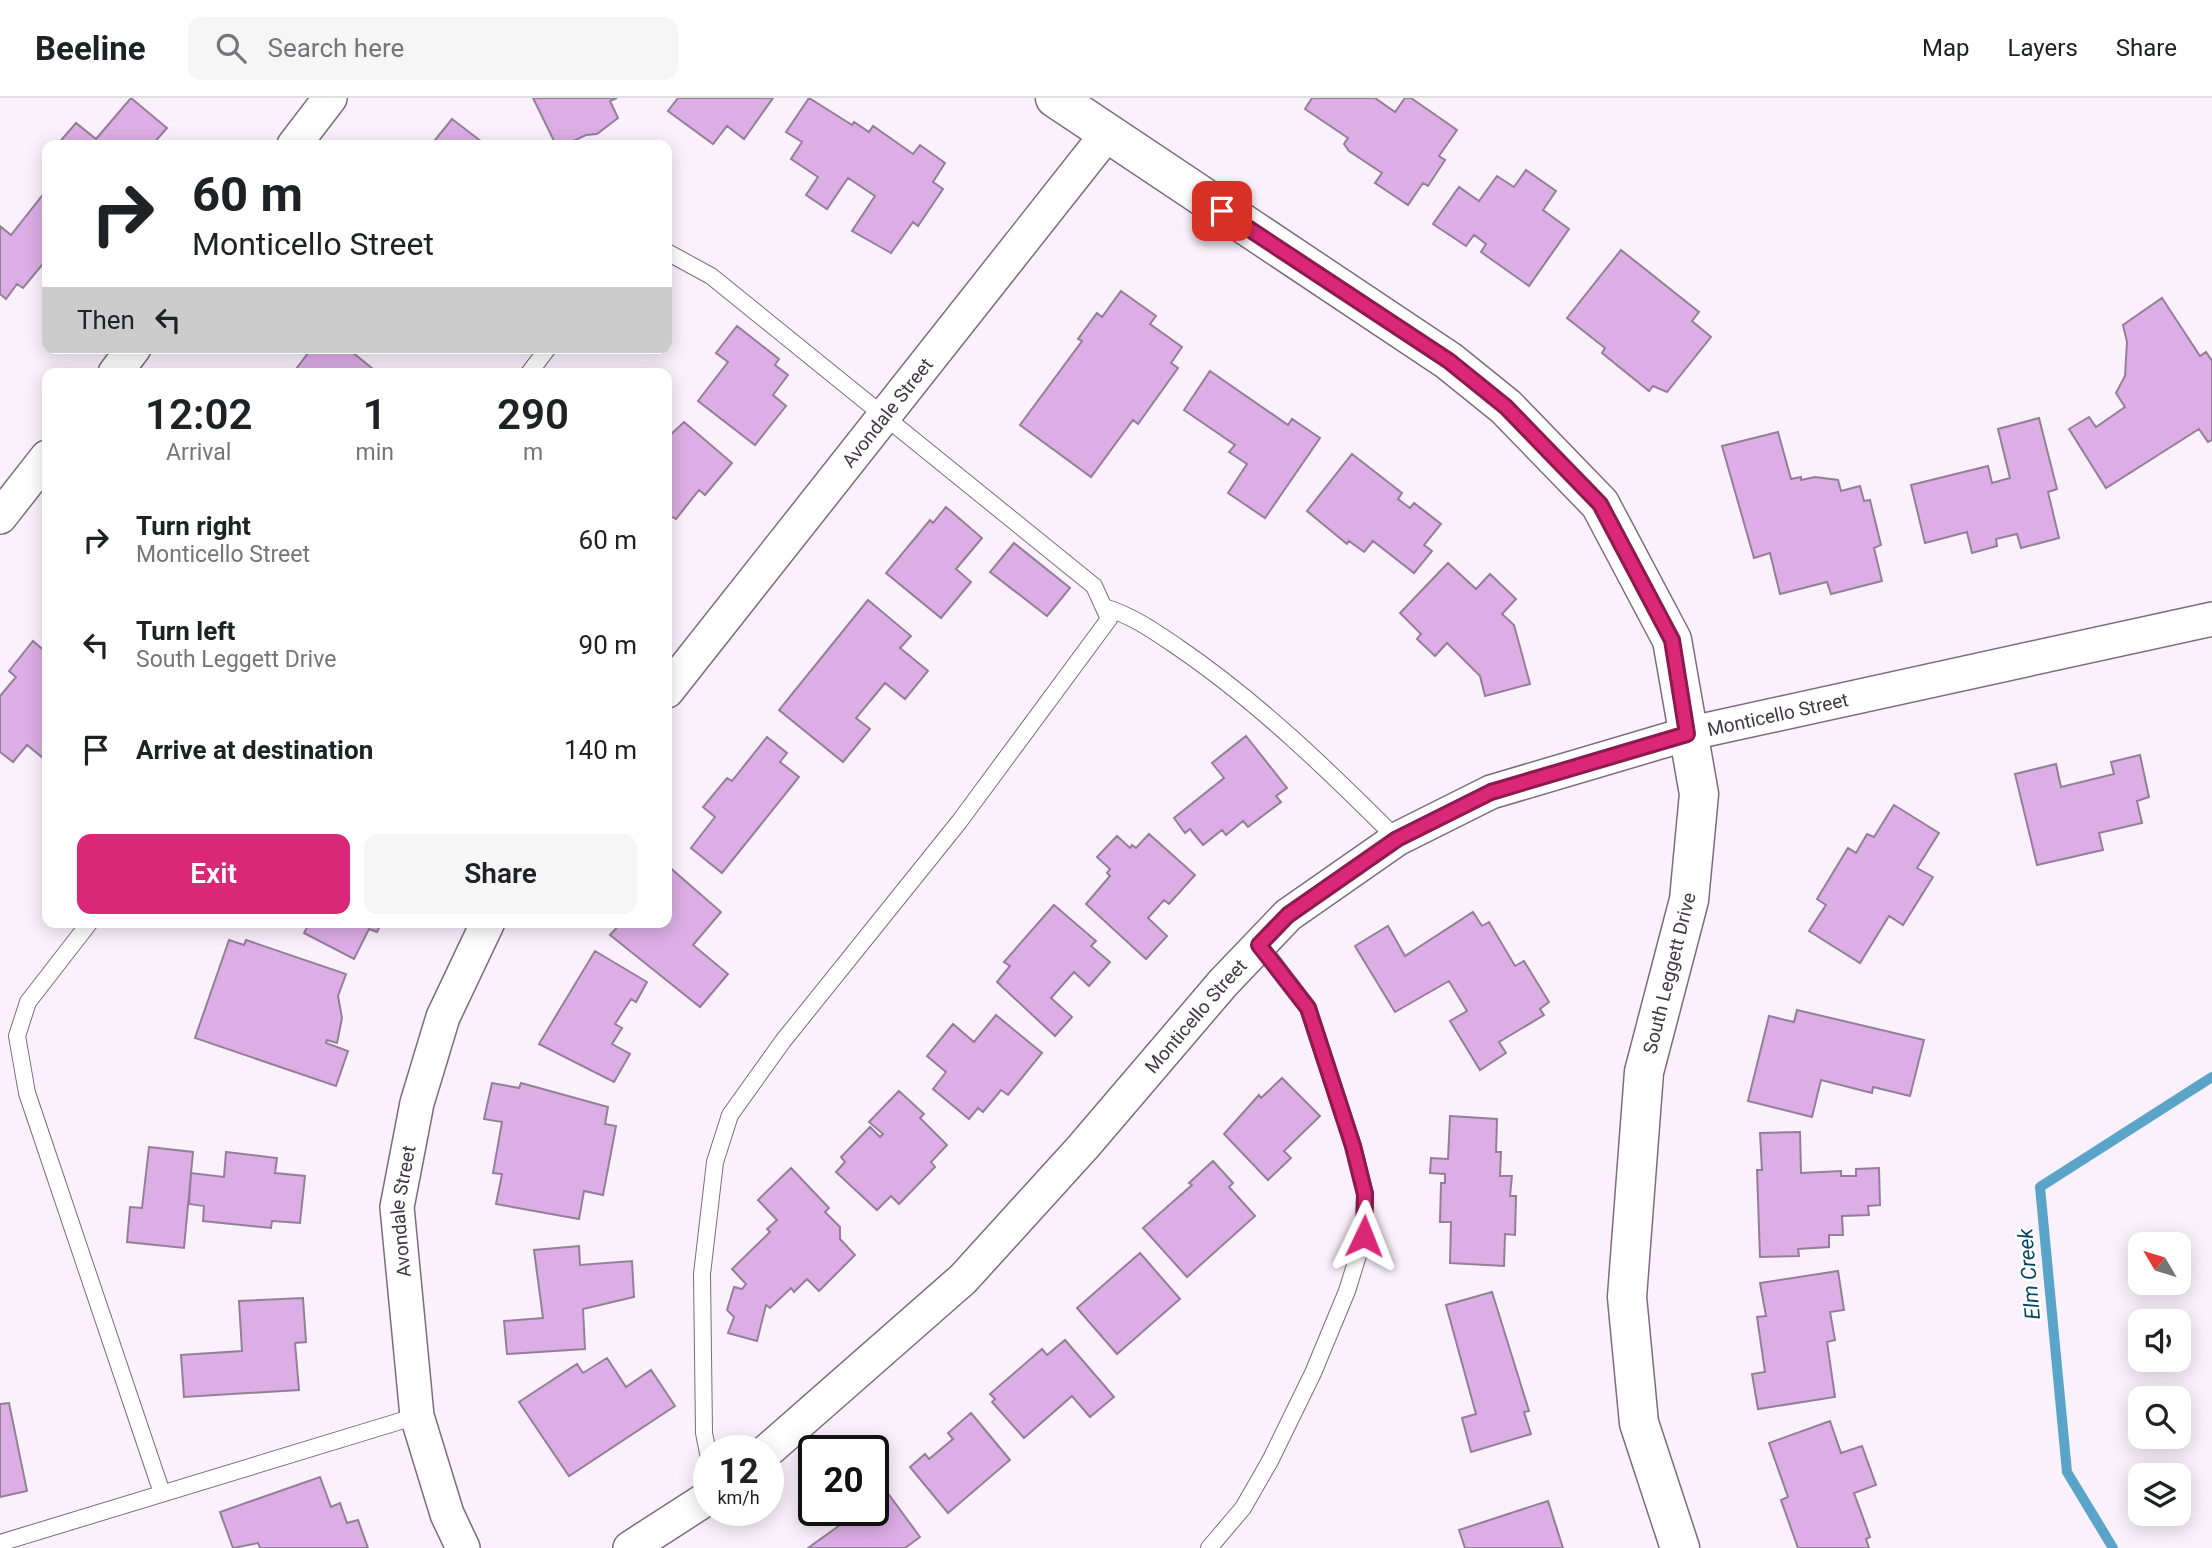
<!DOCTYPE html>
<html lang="en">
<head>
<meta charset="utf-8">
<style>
	:root { --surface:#fff; --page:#f6f6f6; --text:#202124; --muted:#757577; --line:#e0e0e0; --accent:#db2777 }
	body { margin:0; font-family:Roboto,sans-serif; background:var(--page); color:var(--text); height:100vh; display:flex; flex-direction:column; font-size:26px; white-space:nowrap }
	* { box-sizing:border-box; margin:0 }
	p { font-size:23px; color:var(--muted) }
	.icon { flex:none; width:38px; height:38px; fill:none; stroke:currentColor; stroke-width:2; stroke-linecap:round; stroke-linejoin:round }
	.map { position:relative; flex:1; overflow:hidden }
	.details { position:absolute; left:42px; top:270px; width:630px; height:560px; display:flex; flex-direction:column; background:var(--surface); border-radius:14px; box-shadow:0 4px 18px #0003 }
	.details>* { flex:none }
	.banner { position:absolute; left:42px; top:42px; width:630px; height:214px; border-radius:14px; box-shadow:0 4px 18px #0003; background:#fff; color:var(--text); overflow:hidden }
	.needle { width:46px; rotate:308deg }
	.buttons { position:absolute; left:2128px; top:1134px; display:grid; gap:14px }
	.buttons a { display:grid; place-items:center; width:63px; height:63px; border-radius:14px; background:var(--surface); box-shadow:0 4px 18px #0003; font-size:35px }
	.speed { position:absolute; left:693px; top:1337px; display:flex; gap:14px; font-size:35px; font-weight:700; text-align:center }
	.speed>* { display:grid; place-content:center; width:91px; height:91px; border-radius:50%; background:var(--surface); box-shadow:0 4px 18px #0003; line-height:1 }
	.speed small { font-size:18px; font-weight:400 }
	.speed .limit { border:4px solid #111; border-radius:10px; background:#fff; color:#111 }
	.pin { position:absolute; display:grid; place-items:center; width:60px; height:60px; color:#fff; margin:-30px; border-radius:14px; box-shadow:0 4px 10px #0006 }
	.me { position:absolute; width:77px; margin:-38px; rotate:2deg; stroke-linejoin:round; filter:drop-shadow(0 0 5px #0008) }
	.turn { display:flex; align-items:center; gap:24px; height:147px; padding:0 35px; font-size:32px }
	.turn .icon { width:91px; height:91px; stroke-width:2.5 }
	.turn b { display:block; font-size:49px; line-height:60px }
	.then { display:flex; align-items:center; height:66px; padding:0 35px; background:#0003; gap:14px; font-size:26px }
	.eta { display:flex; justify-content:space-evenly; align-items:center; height:119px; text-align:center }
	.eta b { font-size:42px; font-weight:600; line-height:49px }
	.primary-button { display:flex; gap:14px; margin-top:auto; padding:14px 35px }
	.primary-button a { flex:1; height:80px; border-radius:14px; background:var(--accent); color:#fff; font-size:28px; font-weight:600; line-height:80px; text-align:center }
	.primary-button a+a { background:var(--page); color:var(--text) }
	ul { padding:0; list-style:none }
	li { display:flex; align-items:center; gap:21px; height:105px; padding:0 35px }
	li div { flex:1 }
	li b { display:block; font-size:26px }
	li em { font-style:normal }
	header { display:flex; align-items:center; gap:42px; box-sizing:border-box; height:98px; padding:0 35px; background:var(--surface); border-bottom:2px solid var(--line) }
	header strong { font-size:33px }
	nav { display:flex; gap:38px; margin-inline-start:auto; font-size:24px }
	.search { width:490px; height:63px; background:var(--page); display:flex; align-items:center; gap:18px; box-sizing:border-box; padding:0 24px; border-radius:14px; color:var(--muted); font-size:26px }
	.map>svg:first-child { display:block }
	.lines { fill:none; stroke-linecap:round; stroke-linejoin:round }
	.stream { stroke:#5aa4c9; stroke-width:10 }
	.building { fill:#dcaee5; stroke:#947f98; stroke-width:2 }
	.service-casing { stroke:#7e6a82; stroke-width:18 }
	.minor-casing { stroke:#7e6a82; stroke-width:36 }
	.tertiary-casing { stroke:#7e6a82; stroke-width:41 }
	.service { stroke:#fff; stroke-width:16 }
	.minor { stroke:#fff; stroke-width:33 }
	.tertiary { stroke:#fff; stroke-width:38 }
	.route-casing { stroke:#8e194d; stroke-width:18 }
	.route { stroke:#db2777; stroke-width:12 }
	.labels { text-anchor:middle; stroke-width:5; stroke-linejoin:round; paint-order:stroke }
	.street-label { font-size:19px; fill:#413843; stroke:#fff }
	.water-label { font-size:21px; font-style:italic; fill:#064660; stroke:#fff }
</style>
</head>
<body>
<header>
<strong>Beeline</strong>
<div class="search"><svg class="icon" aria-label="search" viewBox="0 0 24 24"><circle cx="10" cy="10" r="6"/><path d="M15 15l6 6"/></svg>Search here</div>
<nav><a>Map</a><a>Layers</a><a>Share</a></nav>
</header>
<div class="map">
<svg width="2212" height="1450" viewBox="0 0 2212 1450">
	<rect width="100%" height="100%" fill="#faf1fc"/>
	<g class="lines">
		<!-- stream -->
		<path class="stream" d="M2113 1450 2067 1374 2040 1089 2212 979"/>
	</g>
	<!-- building -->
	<path class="building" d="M131 0 167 30 152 47H57L76 25 96 41Z
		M533 0H617L610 3 618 20 597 36 586 37 565 47H556Z
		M678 0H773L744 41 727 28 713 46 668 13Z
		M809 0 852 27 854 24 869 34 873 28 913 56 920 47 945 65 933 84 943 91 918 128 913 124 891 155 852 133 875 98 848 80 827 111 806 97 818 79 791 61 802 44 786 34Z
		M1312 0H1375L1395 14 1405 0H1411L1457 32 1439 58 1445 62 1428 88 1423 85 1408 107 1375 85 1382 75 1349 53 1344 46 1348 40 1305 11Z
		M452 21 486 47H431Z
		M1526 72 1556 93 1543 112 1569 131 1529 188 1481 154 1486 146 1474 137 1466 148 1433 126 1459 89 1479 103 1497 78 1514 89Z
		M45 94 47 161 23 190 17 186 6 201 0 196V128L11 137Z
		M1621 152 1699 214 1692 223 1711 239 1667 294 1653 288 1649 293 1602 255 1605 250 1567 220Z
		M1121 193 1156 218 1150 226 1182 249 1171 265 1178 270 1138 326 1133 322 1091 379 1020 327 1082 243 1078 241 1097 215 1102 219Z
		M2162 200 2200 258 2206 254 2212 263V342L2208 344 2199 331 2106 390 2069 331 2089 319 2096 329 2125 309 2116 295 2125 278 2127 244 2123 227Z
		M737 228 779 261 775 267 788 277 773 297 786 308 755 347 698 303 728 264 716 255Z
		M312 250H347L378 275H293Z
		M1210 273 1288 327 1292 321 1320 340 1265 420 1228 395 1247 366 1229 354 1235 347 1184 312Z
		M2039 320 2057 391 2048 394 2059 440 2021 450 2017 436 1996 441 1997 448 1972 455 1967 434 1925 445 1911 387 1988 368 1992 385 2010 380 1998 331Z
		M684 324 732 365 705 397 699 392 676 421 667 416V340Z
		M1778 334 1791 381 1801 379V382L1815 379 1838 382 1841 393 1860 388 1864 403 1870 402 1881 447 1874 450 1882 483 1831 496 1827 484 1780 496 1770 455 1754 460 1722 348Z
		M1352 356 1402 395 1398 401 1410 410 1414 405 1441 426 1424 447 1432 453 1414 475 1373 443 1364 454 1349 443 1347 446 1307 413Z
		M946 409 982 440 956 471 971 484 941 520 886 475 930 422 933 425Z
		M1014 445 1070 490 1047 518 990 474Z
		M1448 465 1476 491 1490 476 1516 501 1502 516 1514 527 1530 586 1485 598 1480 578 1447 545 1435 558 1417 541 1421 536 1400 515Z
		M868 502 911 538 900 550 928 573 905 601 885 585 856 620 870 631 843 664 779 612Z
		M33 543 47 555V655L43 660 27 647 13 664 0 654V598L16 579 9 573Z
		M1246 638 1287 690 1276 698 1281 704 1248 729 1243 723 1226 737 1222 732 1203 747 1190 731 1185 735 1174 720 1224 680 1212 665Z
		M767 639 787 655 780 664 799 679 722 775 691 750 715 719 703 709 727 680 732 683Z
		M2140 657 2149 699 2137 703 2142 725 2099 735 2103 752 2037 767 2015 676 2056 666 2061 689 2114 676 2111 664Z
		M1894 707 1939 735 1917 770 1933 779 1903 827 1889 818 1860 865 1809 833 1826 807 1817 801 1848 750 1856 755 1867 736 1874 739Z
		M1149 736 1195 777 1169 806 1164 802 1148 820 1167 838 1146 861 1086 806 1110 778 1107 775 1110 771 1097 759 1117 738 1130 750 1132 747 1136 750Z
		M667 767 721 814 693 847 728 876 700 909 610 837 622 824H667Z
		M1054 807 1096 843 1091 848 1110 864 1089 888 1074 874 1051 900 1072 919 1055 938 997 884 1010 868 1004 864Z
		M1473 814 1482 828 1489 824 1515 868 1524 863 1549 904 1540 911 1544 917 1499 944 1506 955 1480 972 1450 923 1467 913 1449 883 1395 914 1355 848 1388 828 1405 858Z
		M310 824H382L377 834 369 831 354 861 304 835Z
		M229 842 244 847 246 842 346 876 338 898 342 920 337 945 327 942 326 945 348 953 336 988 195 940Z
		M595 853 647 884 636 904 631 901 615 926 622 930 612 946 630 956 614 984 539 946Z
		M1797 912 1924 942 1910 998 1873 989 1872 995 1821 982 1812 1019 1748 1003 1769 918 1794 924Z
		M996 917 1042 955 1008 997 1001 992 983 1014 978 1010 969 1021 933 991 946 974 927 958 953 926 974 944Z
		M1282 980 1320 1018 1284 1053 1291 1060 1268 1082 1224 1036 1259 997 1261 1000Z
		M492 985 519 990 521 985 608 1009 605 1026 616 1028 603 1097 584 1093 579 1121 496 1106 502 1076 493 1075 502 1024 484 1021Z
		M899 993 924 1016 920 1020 947 1047 931 1064 935 1069 899 1106 891 1098 877 1112 836 1074 845 1064 841 1059 870 1029 880 1039 883 1036 869 1024Z
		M1450 1018 1497 1021 1496 1054H1501L1500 1078H1512L1510 1098H1516L1515 1137 1505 1136 1504 1168 1450 1165 1451 1124H1440L1441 1085H1445V1076L1430 1075 1431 1060 1448 1061Z
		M1800 1034 1801 1075 1841 1073V1078H1856V1071L1879 1070 1880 1107 1868 1108 1869 1117 1842 1118 1843 1137H1829V1149L1798 1151 1799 1158 1760 1159 1757 1072H1762L1760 1035Z
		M149 1049 193 1054 184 1150 127 1144 130 1109 142 1110Z
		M226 1054 277 1060 275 1075 305 1078 300 1125 272 1123 271 1130 203 1123 204 1108 189 1106 191 1075 224 1079Z
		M1213 1063 1233 1085 1229 1089 1255 1118 1187 1179 1143 1130 1192 1087 1189 1085Z
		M791 1070 829 1110 825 1114 840 1129V1141L855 1157 819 1193 807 1181 794 1194 791 1190 770 1210 766 1207 757 1243 728 1235 734 1219 727 1212 734 1189 742 1191 746 1186 732 1171 770 1134 767 1131 777 1122 758 1102Z
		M579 1148 580 1167 632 1163 634 1199 583 1211 585 1251 507 1256 504 1223 543 1220 534 1152Z
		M1140 1155 1180 1201 1117 1256 1077 1210Z
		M1838 1173 1844 1212 1830 1214 1835 1242 1827 1244 1835 1299 1758 1311 1752 1276 1765 1274 1757 1219 1766 1218 1760 1185Z
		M1492 1194 1529 1313 1524 1314 1531 1336 1471 1354 1462 1320 1476 1316 1446 1207Z
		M303 1200 306 1244 295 1245 299 1292 184 1299 181 1257 242 1253 239 1203Z
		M1065 1242 1114 1299 1090 1319 1072 1298 1024 1340 992 1304 995 1301 990 1296 1042 1251 1047 1257Z
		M607 1260 626 1289 651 1272 675 1308 569 1378 519 1304 577 1266 583 1275Z
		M9 1305 27 1393 0 1399V1306Z
		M971 1315 1010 1362 948 1415 910 1369 925 1356 929 1361 953 1341 948 1335Z
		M1830 1323 1841 1355 1862 1348 1876 1387 1854 1395 1870 1439 1866 1441 1869 1450H1798L1781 1402 1788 1399 1769 1345Z
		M320 1379 331 1409 340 1405 347 1425 358 1422 368 1450H260L258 1445 233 1450 220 1414Z
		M887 1394 920 1439 905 1450H808L861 1412H873V1403Z
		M1548 1403 1563 1450H1465L1459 1432Z"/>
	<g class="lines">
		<defs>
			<path id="service" d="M667 154 711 178 1094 488 1109 521 959 724 783 943 730 1017 715 1064 702 1176 704 1335 709 1360
				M529 275 548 250
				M1104 509C1133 518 1154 533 1179 550 1258 604 1329 673 1397 741
				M90 824 28 904 17 938 27 995 162 1395
				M0 1445 417 1318
				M1209 1450 1243 1410 1270 1363 1313 1275 1347 1193 1364 1138 1365 1096 1353 1048 1308 910 1260 847"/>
			<g id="minor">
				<path d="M294 47 330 0"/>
				<path d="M115 275 134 250"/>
				<path d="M0 419 47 359"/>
				<path id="s1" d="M667 593 1107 36"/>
				<path id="s2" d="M767 1353 963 1181 1083 1049 1223 885 1288 817 1397 741 1491 694 1687 636 2212 521"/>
				<path id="s3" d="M463 1450 447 1416 417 1318 397 1109 417 1005 443 919 488 824"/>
				<path d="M630 1450 709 1399"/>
			</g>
			<path id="tertiary" d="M1055 0 1449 263 1506 309 1600 406 1672 542 1699 696 1689 802 1644 974 1627 1199 1639 1325 1680 1450"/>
		</defs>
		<!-- service casing -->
		<use href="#service" class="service-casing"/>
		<!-- minor casing -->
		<use href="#minor" class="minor-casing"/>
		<!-- tertiary casing -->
		<use href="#tertiary" class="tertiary-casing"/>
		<!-- service -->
		<use href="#service" class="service"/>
		<!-- minor -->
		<use href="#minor" class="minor"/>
		<!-- tertiary -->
		<use href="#tertiary" class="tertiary"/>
	</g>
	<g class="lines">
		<defs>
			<path id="route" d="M1222 113 1449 263 1506 309 1600 406 1672 542 1687 636 1491 694 1397 741 1288 817 1259 847 1308 910 1353 1048 1365 1096 1364 1138"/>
		</defs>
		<!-- route casing -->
		<use href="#route" class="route-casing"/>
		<!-- route -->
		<use href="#route" class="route"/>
	</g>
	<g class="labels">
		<!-- street labels -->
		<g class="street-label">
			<text dy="7" stroke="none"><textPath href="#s1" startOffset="355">Avondale Street</textPath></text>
			<text dy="7" stroke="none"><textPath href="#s2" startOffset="1284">Monticello Street</textPath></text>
			<text transform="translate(1669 875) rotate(-76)" y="7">South Leggett Drive</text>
			<text dy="7" stroke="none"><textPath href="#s2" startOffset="612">Monticello Street</textPath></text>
			<text dy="7" stroke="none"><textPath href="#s3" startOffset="346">Avondale Street</textPath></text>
		</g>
		<!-- water labels -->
		<g class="water-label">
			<text transform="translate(2029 1176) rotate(-95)" y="7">Elm Creek</text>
		</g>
	</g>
</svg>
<div class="buttons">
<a><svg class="needle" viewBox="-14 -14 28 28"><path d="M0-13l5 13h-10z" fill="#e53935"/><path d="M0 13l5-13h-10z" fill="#757577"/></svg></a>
<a><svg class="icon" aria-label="sound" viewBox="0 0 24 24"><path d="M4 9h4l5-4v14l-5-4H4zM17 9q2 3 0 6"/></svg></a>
<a><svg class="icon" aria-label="search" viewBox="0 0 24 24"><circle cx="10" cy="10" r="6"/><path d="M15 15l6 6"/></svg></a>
<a><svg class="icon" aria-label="layers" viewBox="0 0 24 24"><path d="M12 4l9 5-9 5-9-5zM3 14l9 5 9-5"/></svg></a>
</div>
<div class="speed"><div>12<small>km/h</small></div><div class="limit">20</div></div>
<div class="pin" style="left:1222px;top:113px;background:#d93025"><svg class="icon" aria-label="arrive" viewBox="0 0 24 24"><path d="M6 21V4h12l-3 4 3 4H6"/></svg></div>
<svg class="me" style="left:1364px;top:1138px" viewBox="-20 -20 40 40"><path d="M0-17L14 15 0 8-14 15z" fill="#db2777" stroke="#fff" stroke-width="4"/></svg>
<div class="banner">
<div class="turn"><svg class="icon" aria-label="right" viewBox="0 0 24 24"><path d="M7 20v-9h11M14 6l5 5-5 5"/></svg><div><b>60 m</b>Monticello Street</div></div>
<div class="then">Then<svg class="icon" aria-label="left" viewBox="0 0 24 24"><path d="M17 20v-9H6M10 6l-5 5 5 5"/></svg></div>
</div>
<section class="details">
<div class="eta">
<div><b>12:02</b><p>Arrival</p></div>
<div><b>1</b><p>min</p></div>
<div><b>290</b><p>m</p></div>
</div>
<ul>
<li><svg class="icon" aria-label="right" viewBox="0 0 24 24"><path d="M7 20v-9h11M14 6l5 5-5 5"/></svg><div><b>Turn right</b><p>Monticello Street</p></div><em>60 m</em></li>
<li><svg class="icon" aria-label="left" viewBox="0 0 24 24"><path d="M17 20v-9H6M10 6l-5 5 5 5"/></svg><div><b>Turn left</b><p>South Leggett Drive</p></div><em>90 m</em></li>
<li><svg class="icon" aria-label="arrive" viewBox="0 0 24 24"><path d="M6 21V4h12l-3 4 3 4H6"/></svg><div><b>Arrive at destination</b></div><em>140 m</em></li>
</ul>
<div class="primary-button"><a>Exit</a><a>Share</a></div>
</section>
</div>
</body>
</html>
